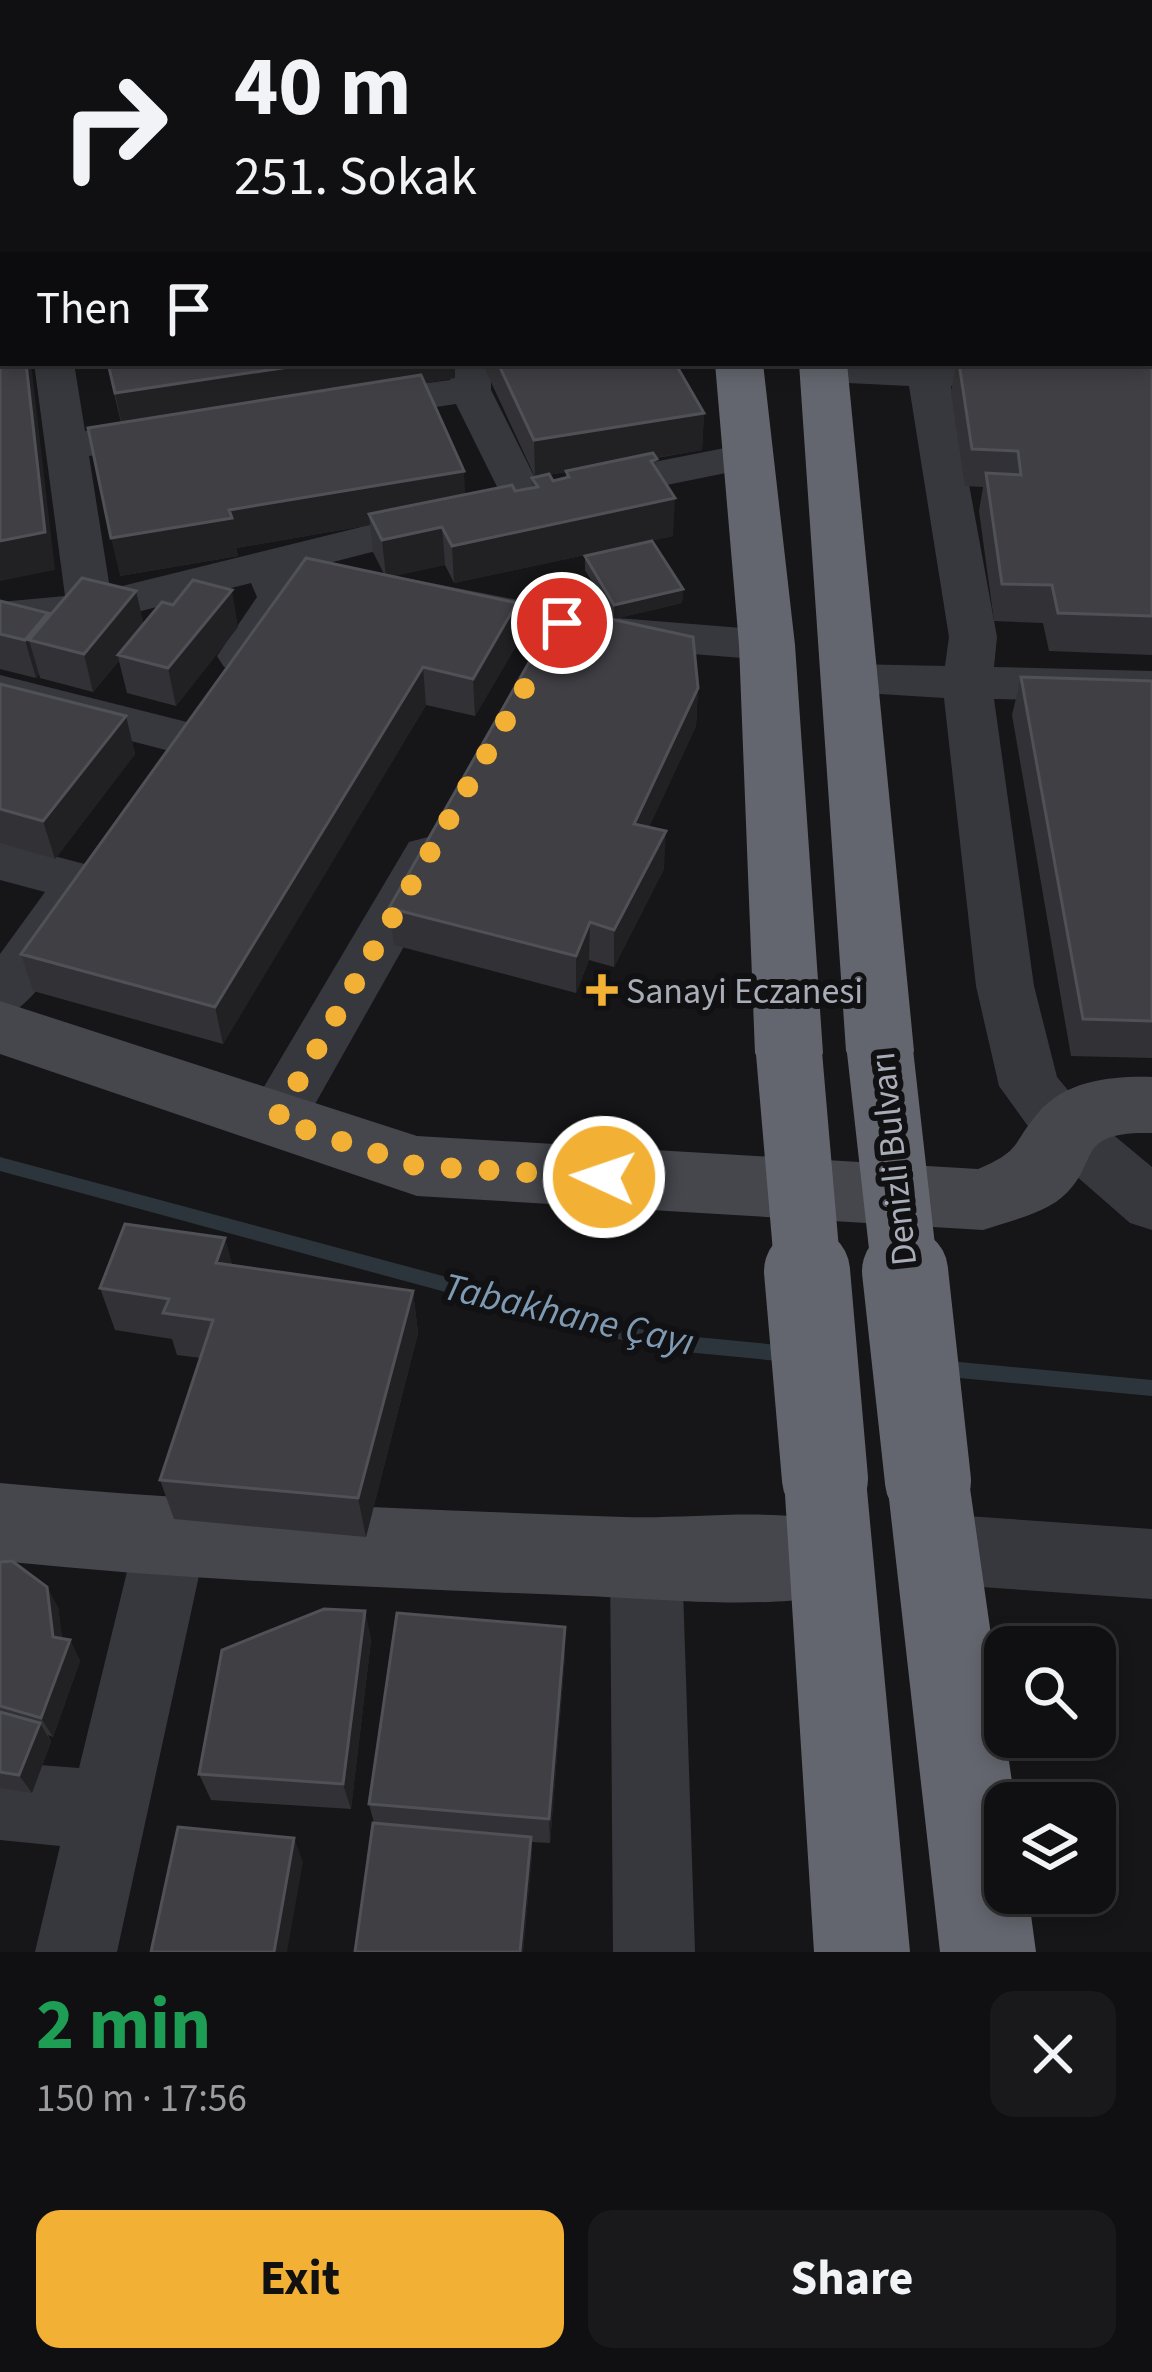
<!DOCTYPE html>
<html lang="en">
<head>
<meta charset="utf-8">
<style>
	:root { --surface:#101012; --page:#19191b; --text:#f1f3f6; --muted:#9c9d9f; --line:#303032; --accent:#f2b134 }
	body { margin:0; font-family:"Source Sans 3",sans-serif; background:var(--page); color:var(--text); height:100vh; display:flex; flex-direction:column; font-size:45px; white-space:nowrap }
	* { box-sizing:border-box; margin:0 }
	p { font-size:39px; color:var(--muted) }
	.icon { flex:none; width:66px; height:66px; fill:none; stroke:currentColor; stroke-width:2; stroke-linecap:round; stroke-linejoin:round }
	.map { position:relative; height:1952px; overflow:hidden }
	.side { display:flex; flex-direction:column; background:var(--surface); flex:1 }
	.side>* { flex:none }
	.hud { position:absolute; left:0px; top:0px; width:1152px; height:366px; box-shadow:0 6px 18px #0003,0 0 0 3px var(--line); background:#101012; color:var(--text); overflow:hidden }
	.buttons { position:absolute; left:984px; top:1626px; display:grid; gap:24px }
	.buttons a { display:grid; place-items:center; width:132px; height:132px; border-radius:24px; background:var(--surface); box-shadow:0 6px 18px #0003,0 0 0 3px var(--line); font-size:60px }
	.pin { position:absolute; display:grid; place-items:center; width:102px; height:102px; color:#fff; margin:-51px; border:6px solid #fff; border-radius:50%; box-shadow:0 3px 12px #0007 }
	.me { position:absolute; width:132px; margin:-66px; rotate:273deg; stroke-linejoin:round; filter:drop-shadow(0 0 9px #0008) }
	.turn { display:flex; align-items:center; gap:42px; height:252px; padding:0 36px; font-size:54px }
	.turn .icon { width:156px; height:156px; stroke-width:2.5 }
	.turn b { display:block; font-size:84px; line-height:102px }
	.then { display:flex; align-items:center; height:114px; padding:0 36px; background:#0003; gap:24px; font-size:45px }
	.round { display:grid; place-items:center; flex:none; width:126px; height:126px; border-radius:24px; background:var(--page) }
	.headline { display:flex; align-items:center; justify-content:space-between; height:204px; padding:0 36px }
	h1 { font-size:72px; font-weight:700; line-height:90px; color:#1e9e55 }
	.button { display:flex; gap:24px; margin-top:auto; padding:24px 36px }
	.button a { flex:1; height:138px; border-radius:24px; background:var(--accent); color:#111; font-size:48px; font-weight:700; line-height:138px; text-align:center }
	.button a+a { background:var(--page); color:var(--text) }
	.map>svg:first-child { display:block }
	.lines { fill:none; stroke-linecap:round; stroke-linejoin:round }
	.stream { fill:#2c353c; fill-rule:evenodd }
	.street { fill:#37383d; fill-rule:evenodd }
	.secondary { fill:#45474d; fill-rule:evenodd }
	.primary { fill:#53555c; fill-rule:evenodd }
	.highway { fill:#63666e; fill-rule:evenodd }
	.highway-bridge-far1 { stroke:#63666e; stroke-width:66 }
	.highway-bridge { stroke:#63666e; stroke-width:86 }
	.wall { fill:#323236; fill-rule:evenodd }
	.shaded-wall { fill:#212124 }
	.building { fill:#3f3f44; stroke:#4f5156; stroke-width:3 }
	.route { stroke:#f2b134; stroke-width:21; stroke-dasharray:0 37.8 }
	.poi-dot { fill:#f2b134; stroke:#111113; stroke-width:4.5 }
	.labels { text-anchor:middle; stroke-width:12; stroke-linejoin:round; paint-order:stroke }
	.poi-label { font-size:36px; fill:#a8adb8; stroke:#111113; text-anchor:start }
	.street-label { font-size:36px; fill:#a8adb8; stroke:#111113 }
	.water-label { font-size:39px; font-style:italic; fill:#7f9bb3; stroke:#111113 }
</style>
</head>
<body>
<div class="map">
<svg width="1152" height="1952" viewBox="0 0 1152 1952">
	<rect width="100%" height="100%" fill="#161618"/>
	<g class="lines">
		<!-- stream -->
		<path class="stream" d="M0 1157 655 1333 789 1346 795 1348 798 1354 795 1360 789 1362 655 1349 0 1171Z
			M938 1360 1152 1380V1396L938 1376 932 1374 929 1368 932 1362Z"/>
		<!-- street -->
		<path class="street" d="M142 0H174L177 3H145Z
			M878 0H910L911 3H879Z
			M3 71V92L0 93V72Z
			M34 363H74L85 431 169 419 184 423 190 432 184 441 89 456 110 589 446 506 462 509 468 519 462 529 329 563 605 617 767 630 784 634 791 645 784 656 767 660 605 647 298 585 304 597 258 667 241 672 224 667 217 656 257 597 251 583 90 624 0 632V602L65 596Z
			M451 363H491V390L546 500 540 509H508L456 404 355 419 340 415 334 406 340 397 355 393 450 380Z
			M808 363 975 365 981 374 975 383 951 386 997 637 994 667 1152 671V703L994 699 1034 986 1057 1077 1087 1113 1152 1167V1230L1130 1223 1043 1147 999 1086 976 986 944 698 832 691 824 680 832 669 849 664 945 666 949 637 909 386 807 381 801 372Z
			M750 443 765 447 772 456 765 465 583 502 567 498 561 489 567 480 583 476Z
			M0 675 203 726 210 738 203 750 185 755 0 707Z
			M428 837 447 842 455 856 297 1136 276 1143 255 1136 246 1119 255 1102 409 842Z
			M0 842 100 868 108 882C91 913 39 1007 0 1019V954L45 892 0 880Z
			M171 1505 196 1515 207 1539 117 1952H35L60 1846 0 1840V1762L79 1768 135 1539 146 1515Z
			M938 1514 1152 1529V1599L938 1584 912 1573 902 1549 912 1525Z
			M646 1523 672 1533 682 1558 695 1952H613L610 1558 620 1533Z"/>
		<!-- secondary -->
		<path class="secondary" d="M0 1001 417 1136 978 1169C1022 1150 1011 1145 1038 1113 1066 1080 1112 1076 1152 1077V1133C1071 1131 1102 1164 1061 1198 1042 1214 1006 1222 983 1230L417 1196 0 1054Z
			M0 1483C207 1503 415 1509 623 1517 698 1520 790 1503 860 1531L872 1559 860 1587C795 1613 660 1599 586 1596 390 1588 195 1581 0 1561Z"/>
		<!-- primary -->
		<path class="primary" d="M1149 218H1152V244H1149Z"/>
		<!-- highway -->
		<path class="highway" d="M704 0H740L741 3H705Z
			M756 0H792V3H756Z
			M715 363H763L795 645 823 1053 813 1072 789 1080 765 1072 755 1053 739 645Z
			M799 363H847L914 1051 904 1070 880 1078 856 1070 846 1051Z
			M825 1441 854 1452 866 1479 910 1952H814L784 1479 796 1452Z
			M928 1443 957 1454 969 1481 1015 1803H1005V1893H1028L1036 1952H940L887 1481 899 1454Z"/>
		<!-- highway-bridge-far1 -->
		<path class="highway-bridge-far1" d="M880 1051 905 1274
			M789 1053 808 1274"/>
		<!-- highway-bridge -->
		<path class="highway-bridge" d="M807 1271 825 1479
			M905 1271 928 1481"/>
	</g>
	<!-- wall -->
	<path class="wall" d="M0 0H105L106 3 3 4 0 3Z
		M1093 0H1152V75H1149V3H1093Z
		M1149 78H1152V194H1149Z
		M1149 240H1152V360H1149Z
		M1152 362V655L1049 651 1043 623 994 621 979 511 983 487 965 486 951 393 956 363Z
		M107 363 455 378 425 383 465 495 515 491 532 488V478L535 477 484 367V363H675L704 413 702 450 656 458 657 471 673 536 454 583 445 565 393 576 517 603 519 641 475 716 426 705 223 1044 33 991 21 954 384 574 373 552 370 525 236 548 238 556 120 576 121 423ZM566 472V478L553 481 549 475Z
		M585 556 683 589 682 603 614 619 585 570Z
		M0 601 48 613 49 617 144 624 238 627 176 706 127 693 119 661 93 692 40 678 39 674 36 678 0 669Z
		M1021 677 1152 681V1058L1071 1056 1012 715Z
		M0 684 126 716 135 754 55 859 0 843Z
		M698 688 696 726 649 827 664 869 614 967 589 960 576 993 394 945 389 908Z
		M225 1238 232 1265 413 1291 418 1333 366 1537 174 1519 160 1480 201 1358 177 1355 172 1339 115 1330 100 1288Z
		M0 1562 58 1607 62 1639 70 1640 80 1661 53 1737 48 1735 51 1742 32 1793 0 1788Z
		M365 1611 371 1640 351 1809 211 1800 199 1774Z
		M565 1627V1655L550 1843 531 1842 532 1854 523 1952H355L374 1823 369 1804Z"/>
	<!-- shaded-wall -->
	<path class="shaded-wall" d="M3 39V65L0 66V41Z
		M0 213H3L2 239 0 233Z
		M0 286H3V312L0 313Z
		M26 363H31L55 570 0 581V541Z
		M315 363H455V378L123 430 115 393Z
		M704 413 702 450 535 477 534 440Z
		M464 471 466 508 369 514 370 525 236 548 238 556 120 576 111 538 229 510Z
		M675 498 673 536 454 583 452 546Z
		M442 527 445 565 386 578 382 540Z
		M683 589 682 603 614 619V605Z
		M232 590 238 627 176 706 168 668Z
		M136 591 145 629 118 655 119 661 93 692 84 654Z
		M517 603 519 641 475 716 473 679Z
		M48 613 57 647 29 640 39 674 36 678 25 640Z
		M423 667 426 705 223 1044 215 1007Z
		M698 688 696 726 633 862 634 824Z
		M126 716 135 754 55 859 43 821Z
		M666 831 664 869 614 967V930Z
		M590 922 589 960 576 993V956Z
		M225 1238 236 1281 216 1263Z
		M413 1291 418 1333 366 1537 358 1498Z
		M47 1587 58 1607 64 1656 70 1640 80 1661 53 1737 41 1718 53 1637Z
		M365 1611 371 1640 351 1809 343 1784Z
		M565 1627V1655L550 1843 549 1819Z
		M40 1723 51 1742 32 1793 19 1775Z
		M531 1837 532 1854 523 1952H520Z
		M294 1838 303 1862 287 1952H274Z"/>
	<!-- building -->
	<path class="building" d="M43 0H100L93 3H51Z
		M564 0H606V3H564Z
		M943 0H1015L1016 3H944Z
		M1034 0H1088L1089 3H1034Z
		M1105 0H1152V10H1149V3H1106Z
		M0 8 3 10V39L0 41Z
		M1149 21H1152V51H1149Z
		M1149 78H1152V150H1149Z
		M3 166V213H0V167Z
		M3 240V286H0V241Z
		M1149 240H1152V323H1149Z
		M0 319H3V363H26L45 532 0 541Z
		M1149 362H1152V616L1058 613 1052 585 1002 584 986 473 1021 475 1018 451 972 449 959 363Z
		M108 363H315L115 393Z
		M498 363H675L704 413 534 440Z
		M421 375 464 471 229 510 232 518 111 538 88 428Z
		M653 453 657 459 651 461 675 498 452 546 442 527 382 540 369 514 512 485 515 491 538 487 532 478 549 474 553 481 569 477 566 471Z
		M652 541 683 589 614 605 585 556Z
		M306 558 517 603 473 679 423 667 215 1007 21 954Z
		M82 578 136 591 84 654 29 640Z
		M193 580 232 590 168 668 118 655 162 602 173 605Z
		M0 601 48 613 25 640 0 634Z
		M560 608 693 637 698 688 634 824 666 831 614 930 590 922 576 956 389 908Z
		M1021 677 1152 681V1021L1083 1019Z
		M0 684 126 716 43 821 0 809Z
		M125 1224 225 1238 216 1263 413 1291 358 1498 160 1480 213 1320 163 1313 169 1299 100 1288Z
		M12 1561 47 1587 53 1637 70 1640 41 1718 0 1706V1562Z
		M324 1609 365 1611 343 1784 199 1774 222 1650Z
		M397 1613 565 1627 549 1819 369 1804Z
		M0 1712 40 1723 19 1775 0 1772Z
		M373 1823 531 1837 520 1952H355Z
		M178 1827 294 1838 274 1952H151Z"/>
	<g class="lines">
		<!-- route -->
		<path class="route" d="M562 623 276 1120 417 1166 604 1177"/>
	</g>
	<!-- markers -->
	<path class="poi-dot" d="M596 972h12v12h12v12h-12v12h-12v-12h-12v-12h12z"/>
	<g class="labels">
		<!-- poi labels -->
		<g class="poi-label">
			<text x="626" y="1003">Sanayi Eczanesi</text>
		</g>
		<!-- street labels -->
		<g class="street-label">
			<text transform="translate(892 1159) rotate(-96)" y="13">Denizli Bulvarı</text>
		</g>
		<!-- water labels -->
		<g class="water-label">
			<text transform="translate(569 1313) rotate(13)" y="14">Tabakhane Çayı</text>
		</g>
	</g>
</svg>
<div class="buttons">
<a><svg class="icon" aria-label="search" viewBox="0 0 24 24"><circle cx="10" cy="10" r="6"/><path d="M15 15l6 6"/></svg></a>
<a><svg class="icon" aria-label="layers" viewBox="0 0 24 24"><path d="M12 4l9 5-9 5-9-5zM3 14l9 5 9-5"/></svg></a>
</div>
<div class="pin" style="left:562px;top:623px;background:#d93025"><svg class="icon" aria-label="arrive" viewBox="0 0 24 24"><path d="M6 21V4h12l-3 4 3 4H6"/></svg></div>
<svg class="me" style="left:604px;top:1177px" viewBox="-20 -20 40 40"><circle r="17" fill="#f2b134" stroke="#fff" stroke-width="3"/><path d="M0-11L8 9 0 5-8 9z" fill="#fff"/></svg>
<div class="hud">
<div class="turn"><svg class="icon" aria-label="right" viewBox="0 0 24 24"><path d="M7 20v-9h11M14 6l5 5-5 5"/></svg><div><b>40 m</b>251. Sokak</div></div>
<div class="then">Then<svg class="icon" aria-label="arrive" viewBox="0 0 24 24"><path d="M6 21V4h12l-3 4 3 4H6"/></svg></div>
</div>
</div>
<section class="side">
<div class="headline"><div><h1>2 min</h1><p>150 m · 17:56</p></div><a class="round"><svg class="icon" aria-label="close" viewBox="0 0 24 24"><path d="M6 6l12 12M18 6L6 18"/></svg></a></div>
<div class="button"><a>Exit</a><a>Share</a></div>
</section>
</body>
</html>
